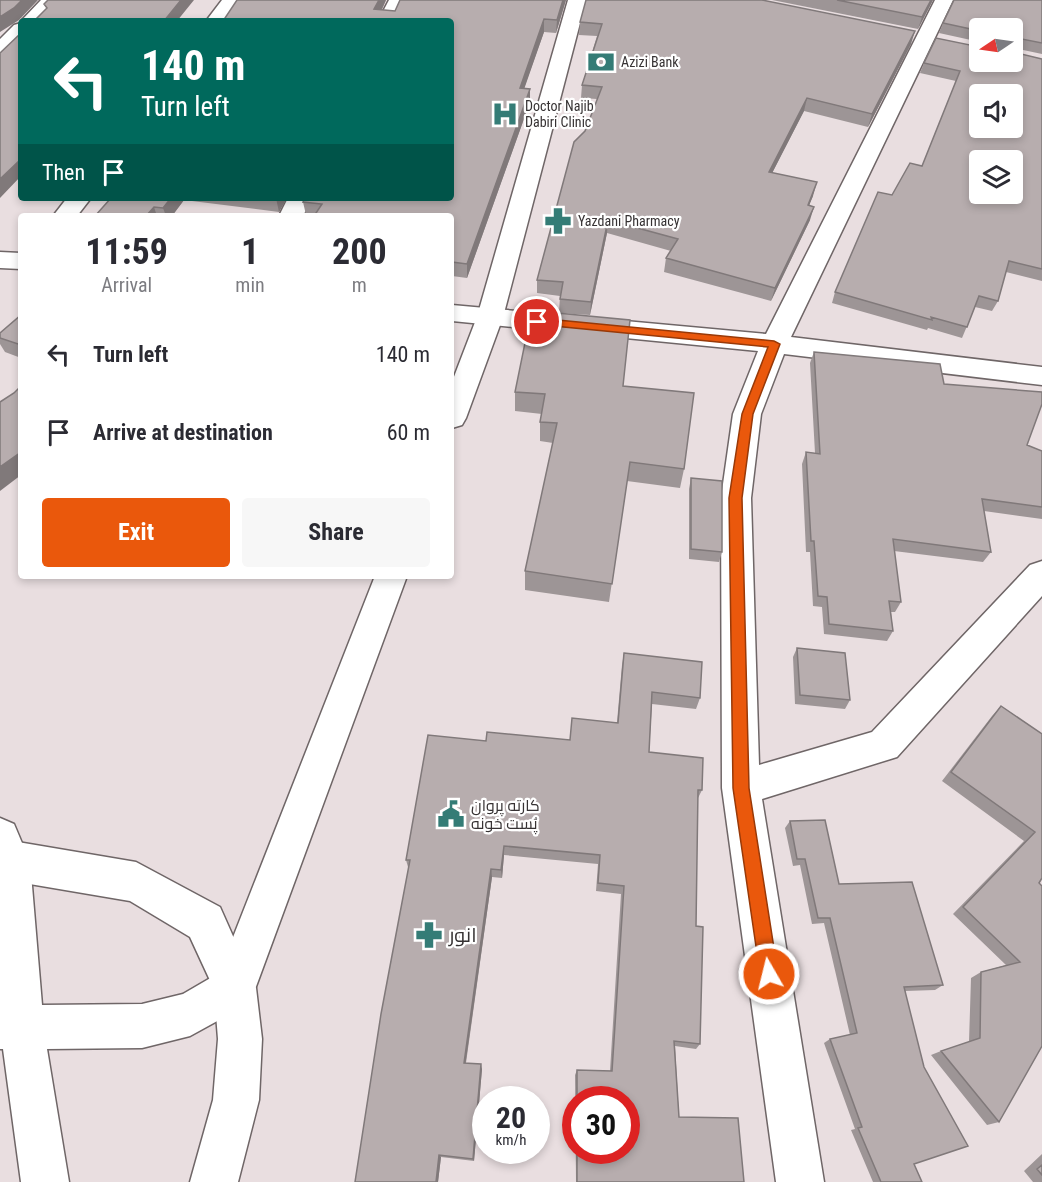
<!DOCTYPE html>
<html lang="en">
<head>
<meta charset="utf-8">
<style>
	:root { --surface:#fff; --page:#f7f7f7; --text:#2b2b33; --muted:#7c7c81; --accent:#ea580c }
	body { margin:0; font-family:"Roboto Condensed",Cairo,sans-serif; background:var(--page); color:var(--text); height:100vh; display:flex; flex-direction:column; font-size:22px; white-space:nowrap }
	* { box-sizing:border-box; margin:0 }
	p { font-size:20px; color:var(--muted) }
	.icon { flex:none; width:33px; height:33px; fill:none; stroke:currentColor; stroke-width:2; stroke-linecap:round; stroke-linejoin:round }
	.map { position:relative; flex:1; overflow:hidden }
	.panel { position:absolute; left:18px; top:213px; width:436px; height:366px; display:flex; flex-direction:column; background:var(--surface); border-radius:6px; box-shadow:0 3px 9px #0003 }
	.panel>* { flex:none }
	.hud { position:absolute; left:18px; top:18px; width:436px; height:183px; border-radius:6px; box-shadow:0 3px 9px #0003; background:#00695c; color:#fff; overflow:hidden }
	.needle { width:39px; rotate:257deg }
	.buttons { position:absolute; left:969px; top:18px; display:grid; gap:12px }
	.buttons a { display:grid; place-items:center; width:54px; height:54px; border-radius:6px; background:var(--surface); box-shadow:0 3px 9px #0003; font-size:30px }
	.speed { position:absolute; left:472px; top:1086px; display:flex; gap:12px; font-size:30px; font-weight:700; text-align:center }
	.speed>* { display:grid; place-content:center; width:78px; height:78px; border-radius:50%; background:var(--surface); box-shadow:0 3px 9px #0003; line-height:1 }
	.speed small { font-size:15px; font-weight:400 }
	.speed .limit { border:9px solid #d22; background:#fff; color:#111 }
	.pin { position:absolute; display:grid; place-items:center; width:51px; height:51px; color:#fff; margin:-26px; border:3px solid #fff; border-radius:50%; box-shadow:0 2px 6px #0007 }
	.me { position:absolute; width:66px; margin:-33px; rotate:352deg; stroke-linejoin:round; filter:drop-shadow(0 0 4px #0008) }
	.turn { display:flex; align-items:center; gap:21px; height:126px; padding:0 24px; font-size:27px }
	.turn .icon { width:78px; height:78px; stroke-width:2.5 }
	.turn b { display:block; font-size:42px; line-height:51px }
	.then { display:flex; align-items:center; height:57px; padding:0 24px; background:#0003; gap:12px; font-size:22px }
	.eta { display:flex; justify-content:space-evenly; align-items:center; height:102px; text-align:center }
	.eta b { font-size:36px; font-weight:700; line-height:42px }
	.action { display:flex; gap:12px; margin-top:auto; padding:12px 24px }
	.action a { flex:1; height:69px; border-radius:6px; background:var(--accent); color:#fff; font-size:24px; font-weight:700; line-height:69px; text-align:center }
	.action a+a { background:var(--page); color:var(--text) }
	ul { padding:0; list-style:none }
	li { display:flex; align-items:center; gap:18px; height:78px; padding:0 24px }
	li div { flex:1 }
	li b { display:block; font-size:22px }
	li em { font-style:normal }
	.map>svg:first-child { display:block }
	.lines { fill:none; stroke-linecap:round; stroke-linejoin:round }
	.minor-casing { stroke:#6f6667; stroke-width:3 }
	.secondary-casing { stroke:#6f6667; stroke-width:3 }
	.primary-casing { stroke:#6f6667; stroke-width:3 }
	.minor { fill:#fff; fill-rule:evenodd }
	.secondary { fill:#fff; fill-rule:evenodd }
	.primary { fill:#fff; fill-rule:evenodd }
	.wall { fill:#9d9596; fill-rule:evenodd }
	.shaded-wall { fill:#80797a }
	.building { fill:#b7adae; stroke:#80797a; stroke-width:1.5; fill-rule:evenodd }
	.route { fill:#ea580c; stroke:#983908; stroke-width:1.5 }
	.labels { text-anchor:middle; stroke-width:4.5; stroke-linejoin:round; paint-order:stroke }
	.far-poi-label { font-size:14px; fill:#363233; stroke:#fff; text-anchor:start }
	.poi-label { font-size:16px; fill:#363233; stroke:#fff; text-anchor:start }
	.near-poi-label { font-size:20px; fill:#363233; stroke:#fff; text-anchor:start }
</style>
</head>
<body>
<div class="map">
<svg width="1042" height="1182" viewBox="0 0 1042 1182">
	<rect width="100%" height="100%" fill="#e9dee0"/>
	<g class="lines">
		<defs>
			<path id="minor" d="M222 0H240L225 21H206Z
				M389 0H407L396 21H378Z
				M935 0H953L791 337 1042 367V385L784 354 761 414 751 498 759 765 872 732 1030 565 1042 561V596L897 757 762 799 824 1182H776L722 788 721 498 733 414 758 351 452 321V305L766 334Z
				M67 198H91L77 216H53Z
				M288 198H312L303 216H279Z
				M0 252 21 253V269L0 268Z"/>
			<path id="secondary" d="M41 0H60L41 21H21Z
				M568 0H586L503 317 466 418 462 425 452 428V382L477 317Z
				M21 23V40L7 54 0 56V39L14 25Z
				M375 576H407L250 1003 190 1036 142 1048 47 1049 69 1182H21L3 1049H0V818L14 824 30 862 42 1005 142 1004 183 994 219 973Z"/>
			<path id="primary" d="M0 839 136 862 220 907 256 988 262 1039 259 1100 238 1182H190L213 1100 218 1039 214 989 190 937 130 901 0 879Z"/>
		</defs>
		<!-- minor casing -->
		<use href="#minor" class="minor-casing"/>
		<!-- secondary casing -->
		<use href="#secondary" class="secondary-casing"/>
		<!-- primary casing -->
		<use href="#primary" class="primary-casing"/>
		<!-- minor -->
		<use href="#minor" class="minor"/>
		<!-- secondary -->
		<use href="#secondary" class="secondary"/>
		<!-- primary -->
		<use href="#primary" class="primary"/>
	</g>
	<!-- wall -->
	<path class="wall" d="M386 0 382 10 395 11 400 0H566L556 33 544 32 524 88 530 102 467 278 452 276V216H314L306 215 303 202 452 198V21H223Z
		M772 0H933L918 29Z
		M1042 0V54L1014 48 1013 52 1042 59V281L1006 272 998 301 992 311 975 307 962 338 928 328 927 330 832 303 835 292 892 195 922 166 956 81 920 73 924 63 980 62 1012 28H980V42L939 33 943 23Z
		M580 22 911 44 868 127 804 111 772 173 813 196 809 205 810 220 771 301 664 272 666 258 671 251 607 233 590 315 559 313 560 296 537 293V280L585 131 597 99 581 98 582 85 597 36 579 35Z
		M111 198H287L279 212 184 200 172 216H95Z
		M21 315V358L5 352 0 344V333Z
		M814 352 944 384 1027 445 1042 451V519L984 511 991 552 983 562 894 551 901 602 895 612H891L893 631 887 641 824 634 822 607 813 606 810 552H806L802 464 806 452 815 453 810 363Z
		M623 386 684 469 680 488 627 481 609 602 525 590V571L553 443 540 441V422L542 414 515 411V392Z
		M691 478 722 552 719 562 689 559V489Z
		M797 648 850 700 845 709 795 704 793 657Z
		M624 653 700 698 696 709 652 704 649 752 702 790 697 800 696 926 700 1044 696 1049 675 1046 679 1117 744 1182H576L575 1075 577 1070 610 1071 621 894 596 891 598 864 504 855 502 878 492 877 466 1063 482 1069 474 1161 441 1157 438 1182 408 867 406 860 486 741 570 740 617 722 622 665ZM576 1100H627V1150H576Z
		M1001 706 1042 734 1039 883 999 1122 987 1125 931 1055 941 1051 969 1042 971 978 981 972 1006 965 953 914 1024 841 942 781 992 716Z
		M790 821 839 884 943 985 935 990 905 991 914 1164 922 1182H873L851 1130 855 1129 824 1043 830 1039 850 1035 824 923 812 924 800 865 793 866 785 828Z
		M1042 1154V1182H1033L1024 1171Z"/>
	<!-- shaded-wall -->
	<path class="shaded-wall" d="M22 0H38L19 20 0 32V17Z
		M181 0H194L177 21H164Z
		M379 0H386L376 21 374 9Z
		M563 0H566L556 33 557 20Z
		M931 0H933L918 29 922 17Z
		M544 19V32L520 101V88Z
		M915 31 911 44 868 127 872 114Z
		M530 89V102L467 278V264Z
		M807 98 804 111 766 185 769 172Z
		M20 159 21 161V176L0 198V179Z
		M817 182 813 196 804 218 808 205Z
		M171 198H183L184 200 172 216H166L163 208Z
		M276 198H287L279 212Z
		M154 207 157 216H146Z
		M814 207 810 220 771 301 775 288Z
		M608 220 607 233 590 315 591 302Z
		M21 452V475L0 491V467Z
		M504 846V855L502 878 501 870Z
		M491 869 492 877 465 1067 464 1063Z
		M481 1064 482 1069 474 1161 473 1159Z
		M439 1155 441 1157 438 1182H436Z"/>
	<!-- building -->
	<path class="building" d="M0 0H22L14 8 0 17Z
		M48 0H181L164 21H34L47 8 44 4Z
		M237 0H379L374 9 395 11 400 0H563L557 20 544 19 520 88 530 89 467 264 452 262V216H314L322 204 303 202 305 198H452V21H223Z
		M586 0H762L915 31 872 114 807 98 769 172 817 182 808 205 814 207 775 288 666 258 678 239 608 220 591 302 560 299 563 282 537 280 574 142 585 131 602 87 582 85 602 24 580 22Z
		M837 0H931L922 17Z
		M954 0H1042V43L1017 38 1013 52 1042 59V269L1009 261 998 301 979 296 967 327 931 317 932 320 835 292 878 192 892 195 910 163 922 166 960 71 924 63 936 38 980 47V62H1012V28H980V31L943 23ZM980 94H1012V128H980ZM980 160H1012V194H980Z
		M21 33V159L0 179V53Z
		M111 198H171L163 208 154 207 146 216H95Z
		M557 313 630 320 623 386 694 393 684 469 630 462 612 584 525 571 557 423 540 422 545 394 515 392 527 333 553 335Z
		M21 315V345L0 338V333Z
		M814 352 940 364 944 384 1042 392V404L1027 445 1042 451V507L982 499 991 552 893 539 901 602 889 601 893 631 829 624 827 597 818 596 814 541H811L806 452 820 454Z
		M21 386V452L0 467V402L14 393Z
		M691 478 722 481V552L691 549Z
		M797 648 845 653 850 700 800 695Z
		M624 653 702 662 700 698 652 692 649 752 703 758 702 790H698L696 926 703 927 700 1044 674 1041 679 1117 738 1118 744 1182H577V1150H627V1100H577V1070L612 1071 624 886 598 883 600 855 504 846 501 870 491 869 464 1063 481 1064 473 1159 439 1155 436 1182H355L381 1014 410 860H406L428 735 486 741 487 732 570 740 572 718 618 723Z
		M1001 706 1042 734V878L1039 883 1042 886V1046L999 1122 941 1051 980 1038 981 972 1020 962 963 907 1035 832 951 772Z
		M825 820 839 884 912 882 943 985 904 987 924 1067 968 1146 914 1164 922 1182H881L858 1128 862 1127 830 1039 857 1033 830 918H818L805 859H797L790 821Z
		M1042 1165V1175L1037 1169Z"/>
	<!-- route -->
	<path class="route" d="M537 318 774 341 780 344 753 414 742 498 749 788 778 974 775 980 769 982 763 980 760 974 733 788 729 498 742 414 768 347 533 324 532 322Z"/>
	<!-- icons -->
	<defs>
		<symbol id="bank-bare" viewBox="-9 -9 18 18"><path d="M-6-4H6V4H-6ZM0-2.3a2.3 2.3 0 1 0 0 4.6a2.3 2.3 0 1 0 0-4.6Z" fill="#347c76" stroke="#fff" stroke-width="2.5" paint-order="stroke"/></symbol>
		<symbol id="hospital-bare" viewBox="-9 -9 18 18"><path d="M-5-5h3v3.5h4V-5h3V5h-3V1.5h-4V5h-3Z" fill="#347c76" stroke="#fff" stroke-width="2.5" paint-order="stroke"/></symbol>
		<symbol id="pharmacy-bare" viewBox="-9 -9 18 18"><path d="M-2-6h4v4h4v4h-4v4h-4v-4h-4v-4h4Z" fill="#347c76" stroke="#fff" stroke-width="2.5" paint-order="stroke"/></symbol>
		<symbol id="civic-bare" viewBox="-9 -9 18 18"><path d="M-.6-6.5H3V-4.5H.6V-3L4-1V1h2V6H-6V1h2V-1L-.6-3ZM-1.2 2.5V6h2.4V2.5Z" fill="#347c76" stroke="#fff" stroke-width="2.5" paint-order="stroke"/></symbol>
	</defs>
	<g fill-rule="evenodd">
		<use href="#bank-bare" x="582" y="43" width="38" height="38"/>
		<use href="#hospital-bare" x="486" y="95" width="38" height="38"/>
		<use href="#pharmacy-bare" x="539" y="202" width="38" height="38"/>
		<use href="#civic-bare" x="432" y="795" width="38" height="38"/>
		<use href="#pharmacy-bare" x="410" y="916" width="38" height="38"/>
	</g>
	<g class="labels">
		<!-- far-poi labels -->
		<g class="far-poi-label">
			<text x="621" y="67">Azizi Bank</text>
			<text x="525" y="111">Doctor Najib<tspan x="525" dy="16">Dabiri Clinic</tspan></text>
			<text x="578" y="226">Yazdani Pharmacy</text>
		</g>
		<!-- poi labels -->
		<g class="poi-label">
			<text x="471" y="811">کارته پروان<tspan x="471" dy="18">پُست خونه</tspan></text>
		</g>
		<!-- near-poi labels -->
		<g class="near-poi-label">
			<text x="449" y="942">انور</text>
		</g>
	</g>
</svg>
<div class="buttons">
<a><svg class="needle" viewBox="-14 -14 28 28"><path d="M0-13l5 13h-10z" fill="#e53935"/><path d="M0 13l5-13h-10z" fill="#7c7c81"/></svg></a>
<a><svg class="icon" aria-label="sound" viewBox="0 0 24 24"><path d="M4 9h4l5-4v14l-5-4H4zM17 9q2 3 0 6"/></svg></a>
<a><svg class="icon" aria-label="layers" viewBox="0 0 24 24"><path d="M12 4l9 5-9 5-9-5zM3 14l9 5 9-5"/></svg></a>
</div>
<div class="speed"><div>20<small>km/h</small></div><div class="limit">30</div></div>
<div class="pin" style="left:537px;top:322px;background:#d93025"><svg class="icon" aria-label="arrive" viewBox="0 0 24 24"><path d="M6 21V4h12l-3 4 3 4H6"/></svg></div>
<svg class="me" style="left:769px;top:974px" viewBox="-20 -20 40 40"><circle r="17" fill="#ea580c" stroke="#fff" stroke-width="3"/><path d="M0-11L8 9 0 5-8 9z" fill="#fff"/></svg>
<div class="hud">
<div class="turn"><svg class="icon" aria-label="left" viewBox="0 0 24 24"><path d="M17 20v-9H6M10 6l-5 5 5 5"/></svg><div><b>140 m</b>Turn left</div></div>
<div class="then">Then<svg class="icon" aria-label="arrive" viewBox="0 0 24 24"><path d="M6 21V4h12l-3 4 3 4H6"/></svg></div>
</div>
<section class="panel">
<div class="eta">
<div><b>11:59</b><p>Arrival</p></div>
<div><b>1</b><p>min</p></div>
<div><b>200</b><p>m</p></div>
</div>
<ul>
<li><svg class="icon" aria-label="left" viewBox="0 0 24 24"><path d="M17 20v-9H6M10 6l-5 5 5 5"/></svg><div><b>Turn left</b></div><em>140 m</em></li>
<li><svg class="icon" aria-label="arrive" viewBox="0 0 24 24"><path d="M6 21V4h12l-3 4 3 4H6"/></svg><div><b>Arrive at destination</b></div><em>60 m</em></li>
</ul>
<div class="action"><a>Exit</a><a>Share</a></div>
</section>
</div>
</body>
</html>
